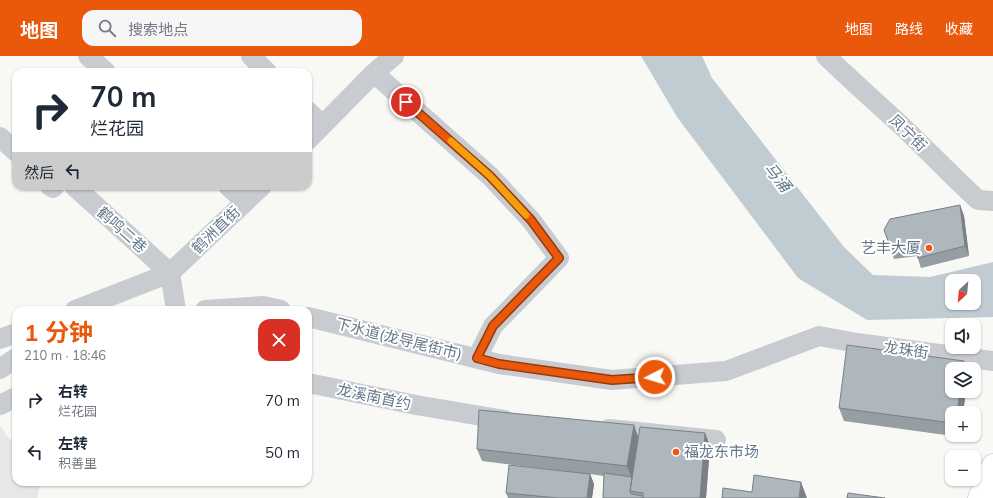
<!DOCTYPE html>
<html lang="zh">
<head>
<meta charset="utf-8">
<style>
	:root { --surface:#fff; --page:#f6f6f7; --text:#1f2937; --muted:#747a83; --accent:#ea580c }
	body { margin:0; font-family:Mulish,"Noto Sans SC",sans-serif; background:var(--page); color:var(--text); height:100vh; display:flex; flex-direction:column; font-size:15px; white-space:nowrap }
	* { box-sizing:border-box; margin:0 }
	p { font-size:13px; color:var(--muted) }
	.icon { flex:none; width:22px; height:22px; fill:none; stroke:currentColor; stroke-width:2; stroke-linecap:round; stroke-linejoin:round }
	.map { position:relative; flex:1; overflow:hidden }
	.sheet { position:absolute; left:12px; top:250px; width:300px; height:180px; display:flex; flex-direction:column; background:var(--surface); border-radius:12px; box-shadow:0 1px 3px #0004 }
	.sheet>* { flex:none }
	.hud { position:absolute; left:12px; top:12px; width:300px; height:122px; border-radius:12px; box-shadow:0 1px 3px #0004; background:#fff; color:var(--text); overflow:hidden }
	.needle { width:26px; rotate:206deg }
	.buttons { position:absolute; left:945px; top:218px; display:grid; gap:8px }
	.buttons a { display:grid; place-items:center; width:36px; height:36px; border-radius:8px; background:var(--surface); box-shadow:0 1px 3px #0004; font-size:20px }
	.pin { position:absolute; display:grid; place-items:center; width:34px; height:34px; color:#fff; margin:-17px; border:2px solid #fff; border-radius:50%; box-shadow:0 1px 4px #0007 }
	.me { position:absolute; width:44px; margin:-22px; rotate:265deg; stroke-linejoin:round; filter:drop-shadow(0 0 3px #0008) }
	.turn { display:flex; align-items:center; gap:14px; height:84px; padding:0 12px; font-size:18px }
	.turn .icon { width:52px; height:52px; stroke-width:2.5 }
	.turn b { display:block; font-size:28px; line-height:34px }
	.then { display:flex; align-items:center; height:38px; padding:0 12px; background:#0003; gap:8px; font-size:15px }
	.round { display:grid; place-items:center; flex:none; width:42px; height:42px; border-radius:12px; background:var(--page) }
	.overview { display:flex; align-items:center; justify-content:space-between; height:68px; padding:0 12px }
	h1 { font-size:24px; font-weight:700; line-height:30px; color:var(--accent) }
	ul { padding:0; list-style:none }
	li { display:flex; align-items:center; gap:12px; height:52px; padding:0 12px }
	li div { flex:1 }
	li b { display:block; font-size:15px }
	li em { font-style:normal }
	header { display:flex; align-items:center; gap:24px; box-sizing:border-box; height:56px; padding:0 20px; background:var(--accent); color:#fff }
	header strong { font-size:19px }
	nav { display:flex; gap:22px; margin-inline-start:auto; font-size:14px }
	.search { width:280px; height:36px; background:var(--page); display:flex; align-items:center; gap:10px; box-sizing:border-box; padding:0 14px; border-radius:12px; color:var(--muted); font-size:15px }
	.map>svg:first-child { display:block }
	.built { fill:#e6e7e6 }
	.water { fill:#c1ccd2; fill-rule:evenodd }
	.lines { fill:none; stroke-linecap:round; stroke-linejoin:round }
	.major-casing { stroke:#bbbfc3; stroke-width:23 }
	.highway-casing { stroke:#babec1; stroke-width:23 }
	.minor { stroke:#c8ccd0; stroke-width:20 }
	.major { stroke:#fff; stroke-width:22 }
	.highway { stroke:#fff; stroke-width:22 }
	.wall { fill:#969da3 }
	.shaded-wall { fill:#7a8084 }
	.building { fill:#aeb7bd; stroke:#7a8084 }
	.route-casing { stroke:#983908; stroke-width:10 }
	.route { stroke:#ea580c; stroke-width:7 }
	.slow { stroke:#f59e0b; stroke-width:7 }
	.poi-dot { fill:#f65218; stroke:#fff; stroke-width:1.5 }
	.labels { text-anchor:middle; stroke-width:4; stroke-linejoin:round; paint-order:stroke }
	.street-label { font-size:15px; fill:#64788a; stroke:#fff }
	.poi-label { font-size:15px; fill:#64788a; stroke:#fff; text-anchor:end }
	.water-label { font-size:16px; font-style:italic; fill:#607a85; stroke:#fff }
</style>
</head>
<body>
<header>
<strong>地图</strong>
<div class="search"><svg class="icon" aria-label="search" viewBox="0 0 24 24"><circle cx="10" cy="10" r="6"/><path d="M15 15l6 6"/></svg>搜索地点</div>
<nav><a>地图</a><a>路线</a><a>收藏</a></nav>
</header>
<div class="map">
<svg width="993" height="442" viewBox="0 0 993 442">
	<rect width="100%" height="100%" fill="#f8f8f5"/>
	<!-- built -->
	<path class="built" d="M0 370 10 384 16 378V426H40L38 440 37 442H0Z"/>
	<!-- water -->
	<path class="water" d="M641 0H702L712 22 844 191 873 219 930 221 993 206V261L867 264 798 222 677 61ZM952 225H974V247H952Z"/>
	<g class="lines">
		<defs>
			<path id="major" d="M979 442 993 409"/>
			<path id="highway" d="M993 442V441"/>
		</defs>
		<!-- major casing -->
		<use href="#major" class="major-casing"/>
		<!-- highway casing -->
		<use href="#highway" class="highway-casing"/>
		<!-- minor -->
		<path class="minor" d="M88 0 106 16
			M251 0 267 16
			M826 0C852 25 879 49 905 73 930 97 953 121 978 144L993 145
			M374 17 490 120 531 164 559 202 493 270 477 302
			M308 55 322 69
			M0 81 16 96
			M308 84 374 17 394 0
			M50 130 53 132 55 130
			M74 130 170 217
			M228 130 245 146
			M170 217 176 254
			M75 254 170 217 262 130
			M205 254 263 250 281 254
			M308 261 499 308 612 324 726 315 819 280 857 287 993 305
			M0 283 16 277
			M0 313 16 302
			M308 327 416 349 505 364
			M0 349 16 341
			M609 373 716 384"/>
		<!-- major -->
		<use href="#major" class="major"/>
		<!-- highway -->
		<use href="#highway" class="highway"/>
	</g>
	<!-- wall -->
	<path class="wall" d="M960 149 964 160 969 200 921 212 917 200 894 203 891 193Z
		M966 335 963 357H952V379H960V381L844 365 839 352Z
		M634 369 638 381 705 377 710 390 706 442H603L604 420 590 418 594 428 592 442H508L506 437 562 415 482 405 477 393Z"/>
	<!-- shaded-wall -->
	<path class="shaded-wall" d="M960 149 964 160 969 200 965 190Z
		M964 305 966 313H962Z
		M960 335H966L963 357H957Z
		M634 369 638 381 632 423 627 410Z
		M705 377 710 390 706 442H700Z
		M590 418 594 428 592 442H587Z
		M801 426 807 442H799Z"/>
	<!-- building -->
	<path class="building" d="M960 149 965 190 918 202 917 189 891 193 884 174 890 163Z
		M847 289 964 305 962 313H952V335H960L957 357H952V367L839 352Z
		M479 354 634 369 627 410 477 393Z
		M640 371 705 377 700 442H643V437L630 435Z
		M509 409 590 418 587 442H558L506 437Z
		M604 417 632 421 630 435 631 438 643 440V442H603Z
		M754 419 801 426 799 442H722L723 432 752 436Z
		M848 437 885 442H847Z"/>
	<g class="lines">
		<defs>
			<path id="route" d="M406 46 490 120 531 164 559 202 493 270 477 302 499 308 612 324 655 321"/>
		</defs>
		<!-- route casing -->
		<use href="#route" class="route-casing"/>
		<!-- route -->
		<use href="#route" class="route"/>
		<!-- slow -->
		<path class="slow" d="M451 85 490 120 526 159"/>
	</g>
	<!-- markers -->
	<g class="poi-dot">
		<circle cx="929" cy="192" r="4"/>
		<circle cx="676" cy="396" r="4"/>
	</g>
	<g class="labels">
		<!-- street labels -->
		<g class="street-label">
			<text transform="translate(908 77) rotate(44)" y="5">凤宁街</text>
			<text transform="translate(122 174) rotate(42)" y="5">鹤鸣二巷</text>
			<text transform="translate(216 174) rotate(-44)" y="5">鹤洲直街</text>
			<text transform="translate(399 283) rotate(14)" y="5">下水道(龙导尾街市)</text>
			<text transform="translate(906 294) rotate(8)" y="5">龙珠街</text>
			<text transform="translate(374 341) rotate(12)" y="5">龙溪南首约</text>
		</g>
		<!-- poi labels -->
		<g class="poi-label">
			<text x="921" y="197">艺丰大厦</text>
			<text x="684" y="401" text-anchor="start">福龙东市场</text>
		</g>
		<!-- water labels -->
		<g class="water-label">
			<text transform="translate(778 121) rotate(51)" y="6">马涌</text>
		</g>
	</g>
</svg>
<div class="buttons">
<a><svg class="needle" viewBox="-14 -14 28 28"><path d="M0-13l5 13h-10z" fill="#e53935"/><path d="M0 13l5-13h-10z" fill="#747a83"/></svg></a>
<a><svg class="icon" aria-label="sound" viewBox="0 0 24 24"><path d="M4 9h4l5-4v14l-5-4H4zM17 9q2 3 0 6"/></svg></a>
<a><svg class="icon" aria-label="layers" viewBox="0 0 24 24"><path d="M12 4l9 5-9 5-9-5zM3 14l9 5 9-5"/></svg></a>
<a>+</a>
<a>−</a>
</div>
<div class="pin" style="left:406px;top:46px;background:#d93025"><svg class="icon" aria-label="arrive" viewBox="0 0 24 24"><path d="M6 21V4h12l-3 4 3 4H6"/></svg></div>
<svg class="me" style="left:655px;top:321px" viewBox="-20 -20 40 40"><circle r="17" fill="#ea580c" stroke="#fff" stroke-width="3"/><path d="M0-11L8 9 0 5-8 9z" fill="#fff"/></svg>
<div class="hud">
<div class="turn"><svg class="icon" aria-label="right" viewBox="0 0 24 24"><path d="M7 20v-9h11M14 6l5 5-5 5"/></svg><div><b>70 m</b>烂花园</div></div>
<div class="then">然后<svg class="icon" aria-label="left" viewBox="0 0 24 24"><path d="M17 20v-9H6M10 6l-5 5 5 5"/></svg></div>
</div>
<section class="sheet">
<div class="overview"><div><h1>1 分钟</h1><p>210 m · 18:46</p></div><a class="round" style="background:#d93025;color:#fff"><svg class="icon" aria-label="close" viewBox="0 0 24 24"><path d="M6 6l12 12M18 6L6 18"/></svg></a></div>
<ul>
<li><svg class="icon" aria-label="right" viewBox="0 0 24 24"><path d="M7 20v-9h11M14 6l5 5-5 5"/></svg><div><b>右转</b><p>烂花园</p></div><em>70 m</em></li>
<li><svg class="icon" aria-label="left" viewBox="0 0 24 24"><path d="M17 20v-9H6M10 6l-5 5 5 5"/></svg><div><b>左转</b><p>积善里</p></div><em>50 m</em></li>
</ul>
</section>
</div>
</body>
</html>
